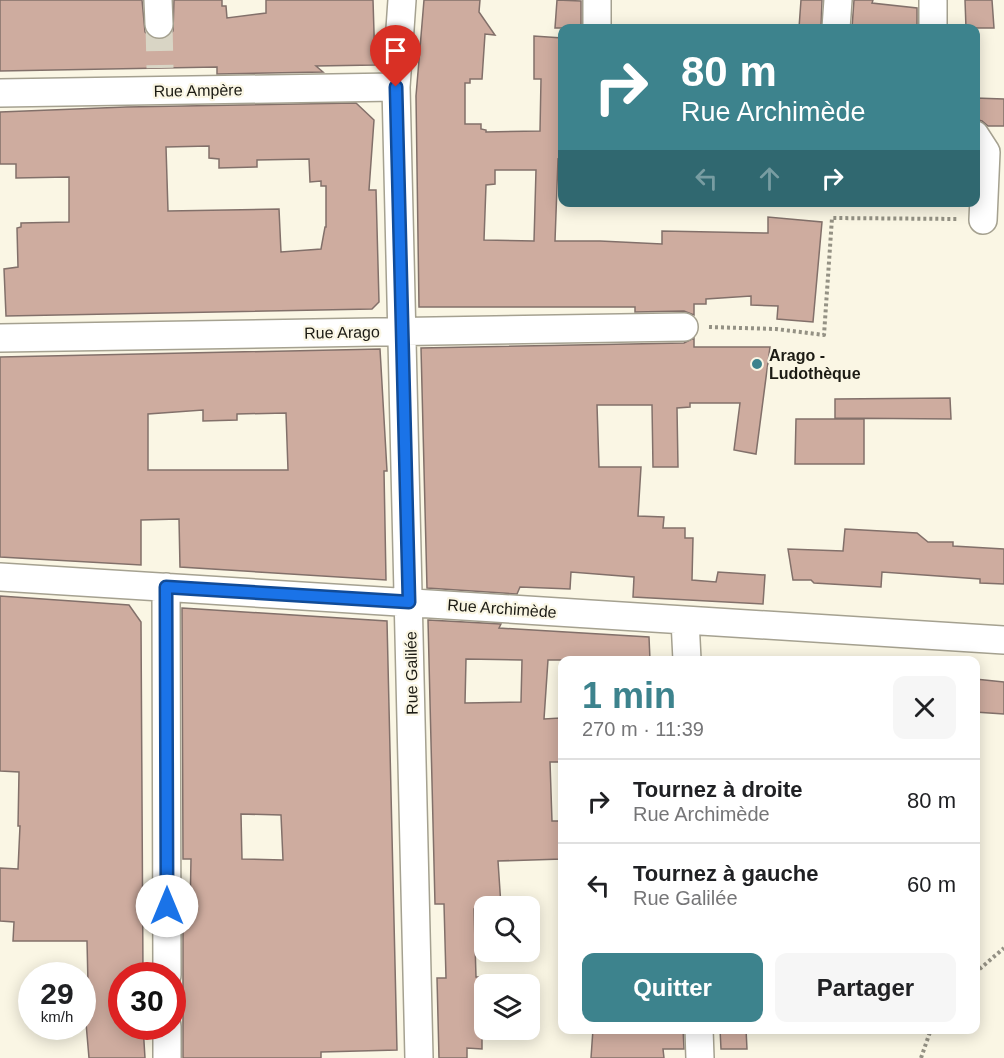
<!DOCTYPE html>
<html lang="fr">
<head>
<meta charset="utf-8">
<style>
	:root { --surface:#fff; --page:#f6f6f6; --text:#202124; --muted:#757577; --line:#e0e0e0; --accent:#3d838d }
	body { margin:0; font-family:Helvetica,sans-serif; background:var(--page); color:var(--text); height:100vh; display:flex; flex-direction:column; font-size:22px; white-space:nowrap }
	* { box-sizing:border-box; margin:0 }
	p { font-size:20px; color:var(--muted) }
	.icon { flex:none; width:33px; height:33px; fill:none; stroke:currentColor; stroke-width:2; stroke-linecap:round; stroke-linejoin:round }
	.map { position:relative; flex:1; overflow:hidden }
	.drawer { position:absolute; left:558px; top:656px; width:422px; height:378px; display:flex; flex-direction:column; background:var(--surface); border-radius:12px; box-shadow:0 3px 15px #0003 }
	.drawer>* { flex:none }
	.guide { position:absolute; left:558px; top:24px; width:422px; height:183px; border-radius:12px; box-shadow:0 3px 15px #0003; background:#3d838d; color:#fff; overflow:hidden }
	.buttons { position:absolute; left:474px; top:896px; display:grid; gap:12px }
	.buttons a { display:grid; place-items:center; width:66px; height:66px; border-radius:12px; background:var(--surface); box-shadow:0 3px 15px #0003; font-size:30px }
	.speed { position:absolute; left:18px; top:962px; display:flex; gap:12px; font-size:30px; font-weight:700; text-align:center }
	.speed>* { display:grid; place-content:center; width:78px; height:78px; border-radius:50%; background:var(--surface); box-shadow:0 3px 15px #0003; line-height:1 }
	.speed small { font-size:15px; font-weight:400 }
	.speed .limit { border:9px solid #d22; background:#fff; color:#111 }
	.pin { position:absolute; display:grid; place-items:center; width:51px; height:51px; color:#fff; margin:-62px -26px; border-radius:50% 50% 50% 0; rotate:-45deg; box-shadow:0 0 6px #0007 }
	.pin .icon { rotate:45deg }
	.me { position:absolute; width:66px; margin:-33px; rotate:0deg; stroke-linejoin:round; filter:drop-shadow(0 0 4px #0008) }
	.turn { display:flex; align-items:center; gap:21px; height:126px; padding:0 24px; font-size:27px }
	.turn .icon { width:78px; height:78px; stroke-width:2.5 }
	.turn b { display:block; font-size:42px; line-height:51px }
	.lanes { display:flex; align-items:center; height:57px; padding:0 24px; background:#0003; justify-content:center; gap:30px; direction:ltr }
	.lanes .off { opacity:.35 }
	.round { display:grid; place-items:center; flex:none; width:63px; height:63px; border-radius:12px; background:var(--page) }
	.head { display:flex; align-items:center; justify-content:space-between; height:102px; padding:0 24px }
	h1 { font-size:36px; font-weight:700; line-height:45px; color:var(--accent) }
	.button { display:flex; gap:12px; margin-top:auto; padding:12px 24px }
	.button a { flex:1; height:69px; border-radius:12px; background:var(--accent); color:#fff; font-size:24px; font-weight:700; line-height:69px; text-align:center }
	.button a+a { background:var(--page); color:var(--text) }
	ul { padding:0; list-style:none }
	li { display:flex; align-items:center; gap:18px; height:84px; padding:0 24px; border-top:2px solid var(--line) }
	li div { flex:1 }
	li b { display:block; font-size:22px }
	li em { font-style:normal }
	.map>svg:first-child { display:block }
	.building { fill:#ceac9f; stroke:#82706a; stroke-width:1.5; fill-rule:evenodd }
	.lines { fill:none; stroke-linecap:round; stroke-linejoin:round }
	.minor-tunnel { stroke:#d9d5c5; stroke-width:27; stroke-dasharray:27 14; stroke-linecap:butt }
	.minor-casing { stroke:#a5a190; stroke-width:30 }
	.path { stroke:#949184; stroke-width:4; stroke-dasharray:3 3; stroke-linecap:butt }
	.minor { stroke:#fff; stroke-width:27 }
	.route-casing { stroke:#114b97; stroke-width:15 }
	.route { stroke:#1a73e8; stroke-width:10 }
	.poi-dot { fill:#3d838d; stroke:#faf6e4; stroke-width:2 }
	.labels { text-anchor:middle; stroke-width:4.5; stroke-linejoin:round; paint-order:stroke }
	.street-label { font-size:16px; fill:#1c1b14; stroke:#faf6e4 }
	.poi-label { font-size:16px; font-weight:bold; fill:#1c1b14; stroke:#faf6e4; text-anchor:start }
</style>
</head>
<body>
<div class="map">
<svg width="1004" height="1058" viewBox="0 0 1004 1058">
	<rect width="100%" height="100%" fill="#faf6e4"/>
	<!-- building -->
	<path class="building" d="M0 0H142L145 32 151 38 159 40 168 37 173 31 174 0H222V6H226L227 18 266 13V0H373L375 65 316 66 323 72 217 74V67L0 71Z
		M424 0H480L479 12 495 35 485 34 482 79H470V83H465V124H481V129L486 130V132L540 131 541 79H534V36L562 38V160L558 159 555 241H600L662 244V231L768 233V217L822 222 813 322 777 319 778 306 751 305V296L706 299V304H694V315L684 311 635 312V307H419L416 96ZM495 170H536L534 241 484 240 486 185 495 184Z
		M557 0 581 1V28H555Z
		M801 0H822L821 28H799Z
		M854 0H873L872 3 917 8V28H852Z
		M965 0H992L994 28H966Z
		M975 98 1004 99V126H988L982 121 975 119Z
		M356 103 374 120 369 190H376L379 302 372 309 6 316 4 269 18 267 17 228 21 227V223L69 222V177L16 178V164H0V112L126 107ZM209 146V158L219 159V168L257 167V160L309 159 310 182 321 181V186H326V227H325L321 249 281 252 279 209 168 211 166 147Z
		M694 338V347H770L756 454 734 450 740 403H690V407L677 408 678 467H653L652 405H597L599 467H641L638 516 664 517 663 528H685V538H693L692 580 716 582 718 572 765 575 763 604 633 597 634 577 571 572 570 589 520 587 517 594 427 588 421 348 684 343Z
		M380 349 387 471H384L386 580 180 567 179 519 141 520V565L0 557V357ZM203 410V421L237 420V414L286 413 288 470H148V414Z
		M950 398 951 419 835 418V399Z
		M796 419H864V464H795Z
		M845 529 917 533 928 542H953V546L1004 549V584L980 583V579L882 572 881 587 814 583 811 580H793L788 549 843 551Z
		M0 596 129 605 141 622 143 975H122V1026H143L145 1058H89L85 1011H82V984H88L87 941H13L14 922 0 921V868L18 869 20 826H18L19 772 0 771Z
		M182 608 387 621 397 1050 321 1052V1058H183V910H190L191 859H183ZM241 814 281 815 283 860 242 859Z
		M428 620 501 624 499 628 649 637 650 660H548L544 719 560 718 559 741H561L562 762H550L552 821H562V859L498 861 501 906H484V909H474L476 977H484V1010H482V1049L467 1048V1058H439L437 978H446L444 904H435ZM466 659 522 660 521 702 465 703Z
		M975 679 1004 682V714L975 712Z
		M593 1029H683L684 1049H663L664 1058H591Z
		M720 1029H746L747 1049H721Z"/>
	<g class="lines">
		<!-- minor-tunnel -->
		<path class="minor-tunnel" d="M159 24 160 68"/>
		<defs>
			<path id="minor" d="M158 0 159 24
				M402 0 396 87 419 1058
				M597 0V28
				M836 28 838 0
				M933 28V1
				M0 93 396 87
				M975 135 986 152 983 220
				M0 338 684 327
				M0 577 1004 640
				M166 587 167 975
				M685 620 687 660
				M167 1026V1058
				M699 1029 700 1058"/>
		</defs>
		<!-- minor casing -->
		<use href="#minor" class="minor-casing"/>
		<!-- path -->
		<path class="path" d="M709 327 776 329 824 335 832 218 958 219
			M975 973 1004 948
			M921 1058 931 1029"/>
		<!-- minor -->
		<use href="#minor" class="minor"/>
	</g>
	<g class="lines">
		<defs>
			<path id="route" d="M167 906 166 587 409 602 396 87"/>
		</defs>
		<!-- route casing -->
		<use href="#route" class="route-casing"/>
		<!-- route -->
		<use href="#route" class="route"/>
	</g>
	<!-- markers -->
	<circle class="poi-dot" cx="757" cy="364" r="6"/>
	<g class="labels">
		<!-- street labels -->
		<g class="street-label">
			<text transform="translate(198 90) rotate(-1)" y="6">Rue Ampère</text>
			<text transform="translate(342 332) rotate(-1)" y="6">Rue Arago</text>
			<text transform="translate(502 608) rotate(4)" y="6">Rue Archimède</text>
			<text transform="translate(411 673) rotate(-91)" y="6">Rue Galilée</text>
		</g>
		<!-- poi labels -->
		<g class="poi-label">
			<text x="769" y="361">Arago -<tspan x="769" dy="18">Ludothèque</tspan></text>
		</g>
	</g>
</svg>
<div class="buttons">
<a><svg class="icon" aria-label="search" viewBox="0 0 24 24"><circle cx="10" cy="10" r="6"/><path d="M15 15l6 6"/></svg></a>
<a><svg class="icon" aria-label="layers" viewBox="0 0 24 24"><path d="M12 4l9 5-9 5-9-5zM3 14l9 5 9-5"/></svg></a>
</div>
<div class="speed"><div>29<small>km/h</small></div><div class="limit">30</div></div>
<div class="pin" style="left:396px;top:87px;background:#d93025"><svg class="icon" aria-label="arrive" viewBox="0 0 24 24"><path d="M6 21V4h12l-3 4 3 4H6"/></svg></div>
<svg class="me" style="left:167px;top:906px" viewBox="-20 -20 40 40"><circle r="19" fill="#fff"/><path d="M0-13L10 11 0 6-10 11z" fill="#1a73e8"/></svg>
<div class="guide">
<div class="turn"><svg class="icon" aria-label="right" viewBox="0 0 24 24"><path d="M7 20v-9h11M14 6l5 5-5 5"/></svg><div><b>80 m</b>Rue Archimède</div></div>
<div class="lanes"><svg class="icon off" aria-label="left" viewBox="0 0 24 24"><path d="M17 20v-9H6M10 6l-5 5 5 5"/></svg><svg class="icon off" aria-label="ahead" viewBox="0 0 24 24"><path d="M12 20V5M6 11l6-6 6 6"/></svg><svg class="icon" aria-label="right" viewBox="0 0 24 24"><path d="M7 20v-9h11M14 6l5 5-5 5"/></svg></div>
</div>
<section class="drawer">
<div class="head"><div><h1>1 min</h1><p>270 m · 11:39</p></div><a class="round"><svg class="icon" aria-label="close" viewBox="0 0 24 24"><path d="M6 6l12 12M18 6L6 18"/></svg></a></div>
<ul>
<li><svg class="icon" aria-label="right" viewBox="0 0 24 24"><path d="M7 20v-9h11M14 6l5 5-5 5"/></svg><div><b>Tournez à droite</b><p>Rue Archimède</p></div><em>80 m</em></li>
<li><svg class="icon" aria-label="left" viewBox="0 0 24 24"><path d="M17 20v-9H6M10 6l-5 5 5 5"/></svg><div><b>Tournez à gauche</b><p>Rue Galilée</p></div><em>60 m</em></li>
</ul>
<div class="button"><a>Quitter</a><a>Partager</a></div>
</section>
</div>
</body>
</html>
